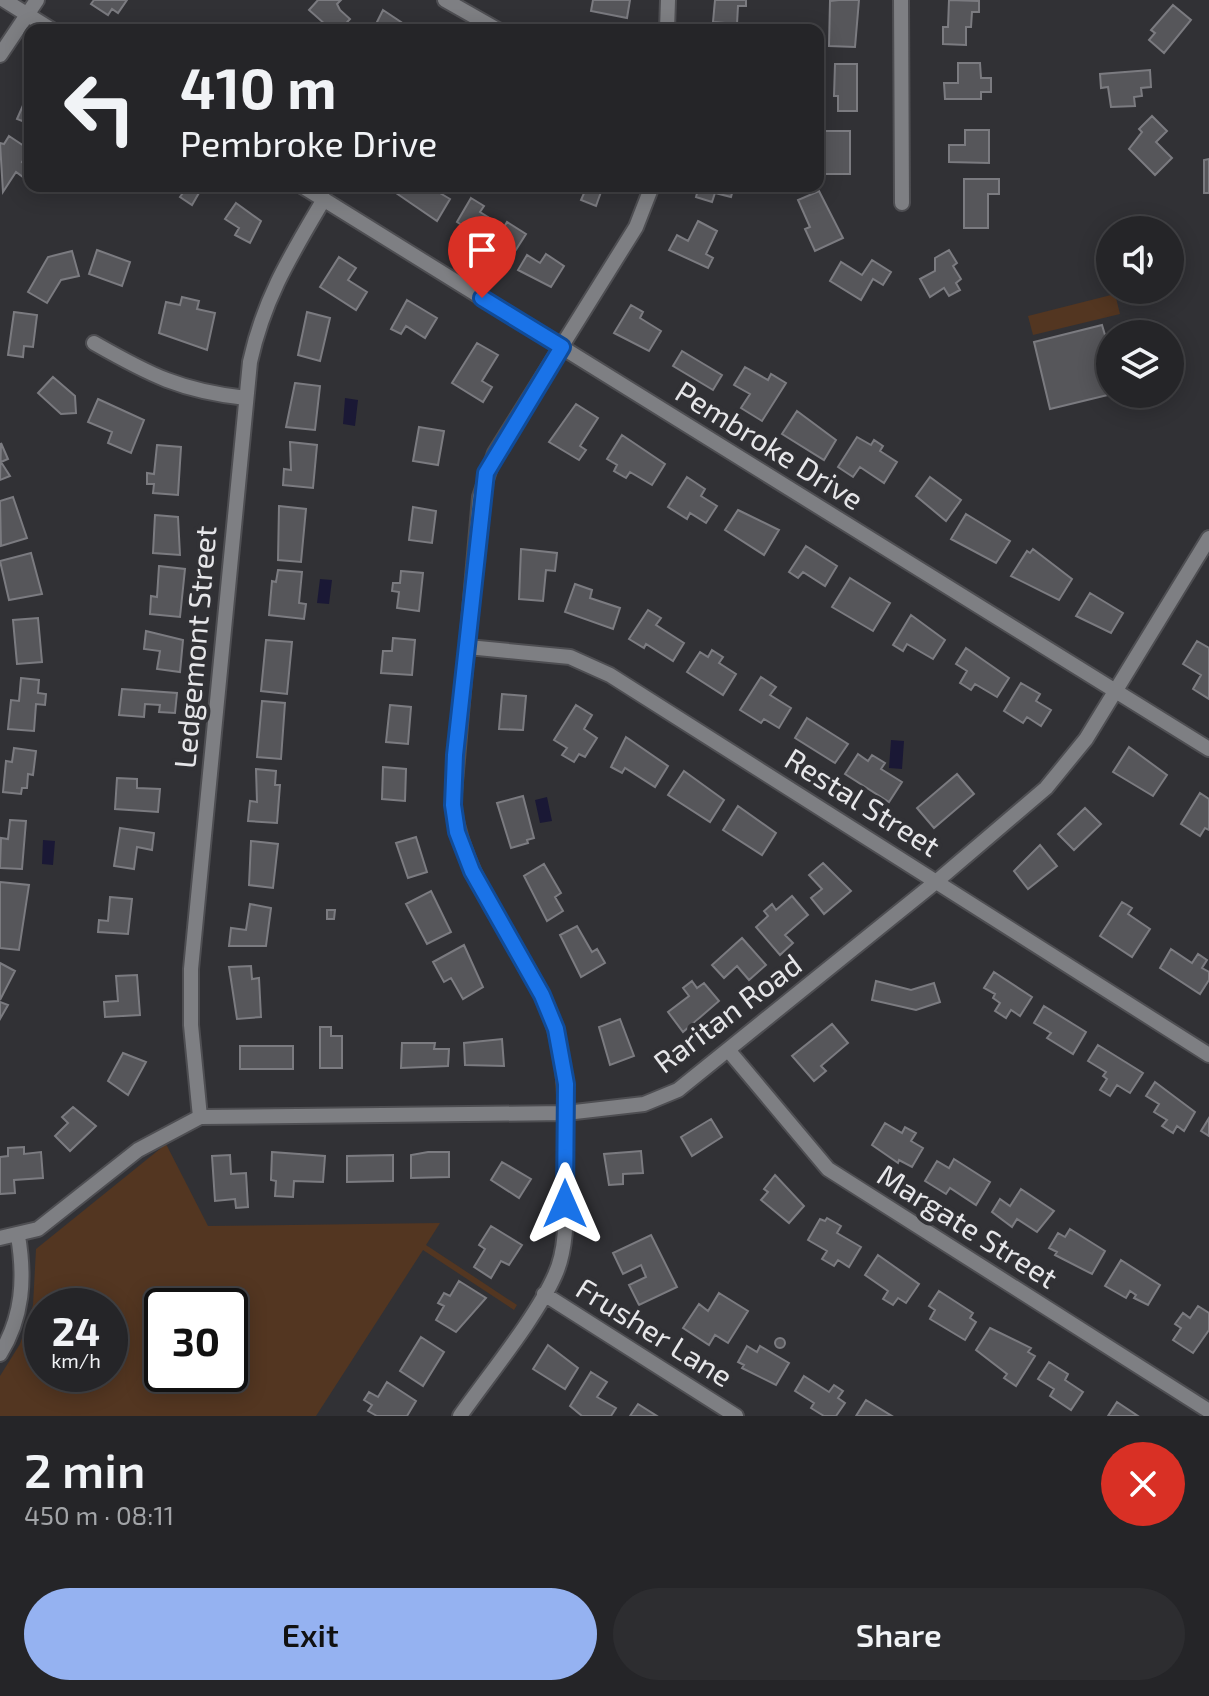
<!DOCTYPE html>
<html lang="en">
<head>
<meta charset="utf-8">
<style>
	:root { --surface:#252528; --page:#2d2d30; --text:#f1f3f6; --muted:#a3a5a8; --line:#424245; --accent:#95b2f1 }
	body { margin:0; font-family:"Exo 2",sans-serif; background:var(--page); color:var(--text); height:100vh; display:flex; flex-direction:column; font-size:30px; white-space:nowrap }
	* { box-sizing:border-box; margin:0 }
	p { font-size:26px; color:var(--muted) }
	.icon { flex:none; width:44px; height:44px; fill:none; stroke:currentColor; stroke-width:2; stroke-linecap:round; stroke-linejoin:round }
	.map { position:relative; height:1416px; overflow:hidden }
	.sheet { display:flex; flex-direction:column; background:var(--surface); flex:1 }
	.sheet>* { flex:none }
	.hud { position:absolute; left:24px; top:24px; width:800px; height:168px; border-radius:16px; box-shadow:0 4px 20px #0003,0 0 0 2px var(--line); background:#252528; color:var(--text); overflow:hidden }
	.controls { position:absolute; left:1096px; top:216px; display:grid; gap:16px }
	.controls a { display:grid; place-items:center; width:88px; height:88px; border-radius:50%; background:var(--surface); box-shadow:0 4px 20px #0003,0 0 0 2px var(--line); font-size:40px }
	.speed { position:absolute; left:24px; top:1288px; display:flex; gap:16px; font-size:40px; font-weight:700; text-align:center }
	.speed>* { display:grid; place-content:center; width:104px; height:104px; border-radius:50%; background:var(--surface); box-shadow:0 4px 20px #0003,0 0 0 2px var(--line); line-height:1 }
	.speed small { font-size:20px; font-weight:400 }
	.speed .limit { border:4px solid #111; border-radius:12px; background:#fff; color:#111 }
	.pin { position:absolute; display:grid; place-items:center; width:68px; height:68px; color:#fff; margin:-82px -34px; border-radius:50% 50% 50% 0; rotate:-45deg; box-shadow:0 0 8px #0007 }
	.pin .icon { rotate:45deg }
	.me { position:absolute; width:88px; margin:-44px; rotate:0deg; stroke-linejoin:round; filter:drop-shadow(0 0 6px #0008) }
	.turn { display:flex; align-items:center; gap:28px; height:168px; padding:0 24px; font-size:36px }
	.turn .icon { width:104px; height:104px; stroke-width:2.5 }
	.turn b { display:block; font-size:56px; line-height:68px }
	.round { display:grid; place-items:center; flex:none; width:84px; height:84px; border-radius:42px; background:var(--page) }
	.overview { display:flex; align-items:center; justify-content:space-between; height:136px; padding:0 24px }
	h1 { font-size:48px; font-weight:600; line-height:60px }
	.primary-button { display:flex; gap:16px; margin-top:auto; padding:16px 24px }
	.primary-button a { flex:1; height:92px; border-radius:48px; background:var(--accent); color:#111; font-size:32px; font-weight:600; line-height:92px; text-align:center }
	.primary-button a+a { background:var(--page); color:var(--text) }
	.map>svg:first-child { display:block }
	.green { fill:#533621; fill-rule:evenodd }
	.water { fill:#1a1835 }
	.building { fill:#56565a; stroke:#7b7b80; stroke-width:2 }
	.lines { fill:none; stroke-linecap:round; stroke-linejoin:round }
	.minor-casing { stroke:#4e4e52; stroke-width:18 }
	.minor { stroke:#7e7f83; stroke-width:14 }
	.route-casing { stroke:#114b97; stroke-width:20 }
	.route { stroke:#1a73e8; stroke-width:14 }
	.labels { text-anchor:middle; stroke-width:8; stroke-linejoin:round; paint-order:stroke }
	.street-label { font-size:30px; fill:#e6e6e9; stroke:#313135 }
</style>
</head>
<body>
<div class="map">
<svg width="1209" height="1416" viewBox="0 0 1209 1416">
	<rect width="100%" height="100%" fill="#313135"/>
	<!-- green -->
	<path class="green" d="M1115 294 1120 314 1033 335 1028 316Z
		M166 1144 208 1226 440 1223 426 1245 517 1305 514 1310 423 1250 316 1416H0V1376L20 1344 33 1305 36 1249ZM110 1306V1374H42V1306ZM230 1306V1374H162V1306Z"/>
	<!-- water -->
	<path class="water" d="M345 398 358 400 355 426 343 424Z
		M320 579 332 580 329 604 317 603Z
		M891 740 904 741 902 769 889 768Z
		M547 797 552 821 540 823 535 800Z
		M43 840 55 841 53 865 42 864Z"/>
	<!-- building -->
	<path class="building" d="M94 0H127L118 13 112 9 108 15 91 4Z
		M318 0H341L337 4 340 10 350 19 340 30 330 23 327 26 309 10Z
		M593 0H630L627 18 591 11Z
		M715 0H746V6H738L737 24 713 22Z
		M839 0H859L855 47 829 46 830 1Z
		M949 0 979 1V12H972L971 27H966V45L943 44V27H948Z
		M1173 5 1191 20 1164 53 1149 40 1155 33 1151 30Z
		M383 10 413 30H373Z
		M958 63H980L981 78H991V92H981V99H945L944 83H958Z
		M835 64H857V111H838V96H834Z
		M1150 70 1151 87 1141 88 1142 96 1134 97 1135 106 1111 107 1108 87 1101 88 1100 74Z
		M24 103 30 105V124L17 119Z
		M1152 116 1167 131 1156 142 1172 158 1155 175 1129 149 1142 132 1139 129Z
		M965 130H989V163L949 162V145H965Z
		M825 131H850V174H825Z
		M9 136 30 150 22 162 29 168 23 177 16 172 3 192 0 143 4 144Z
		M1209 159V193H1204V160Z
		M964 179H999V194H988V228H964Z
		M178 186H203L192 205 180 197 185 190Z
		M400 186H428L450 199 437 221 396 193Z
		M578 186H599L597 191 601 192 596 206 581 200 585 191Z
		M699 186H734L731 197 715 193 712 202 696 197Z
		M819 191 843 238 815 251 805 229 810 227 798 200Z
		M471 198 484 206 480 212 504 227 507 222 526 234 512 256 492 244 487 252 475 245 480 237 457 222Z
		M236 203 261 221 250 243 235 235 239 228 225 219Z
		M698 221 717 231 706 254 713 258 708 268 669 250 677 235 688 241Z
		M97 250 130 262 122 286 89 274Z
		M949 250 957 263 953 266 961 279 956 283 960 290 949 296 944 288 930 297 920 279 935 271V258Z
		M72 251 79 276 61 280 47 303 28 292 48 257Z
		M546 254 564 266 551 287 518 270 527 255 540 263Z
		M339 257 356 268 348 280 367 292 356 310 320 287Z
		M872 260 891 272 883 285 873 279 861 300 830 281 841 262 862 275Z
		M182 297 199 301 197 309 215 313 207 350 159 333 166 302 180 305Z
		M407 300 437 318 425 338 406 326 401 334 391 329Z
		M631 305 643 312 640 318 661 331 649 351 614 333Z
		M14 312 37 315 33 347 24 346 23 357 8 355Z
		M307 312 330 318 320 361 298 355Z
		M1134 322 1154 334H1110L1112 394 1050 409 1034 342 1102 325 1105 335 1109 334Z
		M477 343 498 355 482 381 492 387 483 402 452 383Z
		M682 351 722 375 713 390 673 366Z
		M745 367 768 380 771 374 786 383 762 421 741 408 750 394 734 385Z
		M53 377 75 396 76 413 61 414 38 393Z
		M295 383 320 386 315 430 286 427Z
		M98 399 144 420 131 453 108 443 112 432 88 422Z
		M576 404 598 418 580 446 586 450 579 460 549 442Z
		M797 411 836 440 824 460 782 434Z
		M419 427 444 431 438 465 413 461Z
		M622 435 665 464 652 485 630 472 626 478 614 471 617 465 607 459Z
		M857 437 871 445 874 440 883 446 880 451 897 462 884 483 860 467 853 477 838 467Z
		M290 442 317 445 313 488 283 485 284 469 291 470Z
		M1 443 8 459 1 462 10 476 0 480Z
		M157 445 181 447 178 495 153 493 154 484H147V473L154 474Z
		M687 477 705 489 701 496 717 506 706 523 690 513 687 519 668 507Z
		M930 477 961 500 946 521 916 496Z
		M13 497 27 538 1 546 0 501Z
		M279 506 306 509 301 562 278 560Z
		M413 507 436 511 432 543 409 540Z
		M738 510 779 530 764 555 725 530Z
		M966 514 1010 541 996 563 951 539Z
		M155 515 178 517 180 555 153 553Z
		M806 546 837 566 825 586 803 572 798 578 789 572Z
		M521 549 557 553 555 571 546 570 543 601 519 599Z
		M1033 549 1072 579 1059 600 1011 576 1027 551 1030 553Z
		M31 553 42 594 9 600 0 561Z
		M159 566 185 569 180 617 150 614 151 596 157 597Z
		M278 570 302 572 299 603 306 604 304 619 269 615 272 581 276 582Z
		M401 571 423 573 419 611 397 608 399 592 392 591 393 583H400Z
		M850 578 890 603 873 631 832 607Z
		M575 584 592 590 590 598 620 608 613 629 565 612Z
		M1090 593 1123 613 1111 633 1076 616Z
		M648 610 661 618 656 625 684 643 673 661 646 644 644 648 629 639Z
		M911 615 945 640 933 659 907 644 903 651 893 645Z
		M38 618 42 662 17 664 13 620Z
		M146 631 183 640 180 672 157 669 160 651 144 649Z
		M393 638 415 640 412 675 381 673 383 651H392Z
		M266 640 292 642 287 694 261 691Z
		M1197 641 1209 648V699L1193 689 1201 675 1183 664Z
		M966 648 1009 678 997 697 975 684 971 690 960 683 967 671 956 664Z
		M712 650 723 657 719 663 736 674 723 695 687 672 700 652 708 657Z
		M761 677 776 687 770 695 791 708 779 728 764 719 761 723 740 710Z
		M21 678 39 680 38 693 46 694 45 705 36 704 34 731 8 729 11 700 19 701Z
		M1021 683 1040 694 1036 701 1051 710 1041 726 1027 717 1023 723 1004 711Z
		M122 689 177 693 175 713 159 712 160 705 145 704 144 717 119 715Z
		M502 694 526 696 523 730 499 729Z
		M262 701 285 703 281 759 257 757Z
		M390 705 411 707 408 744 386 742Z
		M576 705 592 715 584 729 597 738 585 757 579 754 574 762 562 755 567 748 554 740Z
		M807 718 848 744 835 763 795 738Z
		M626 737 668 766 655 787 625 768 622 773 611 767Z
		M1129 747 1167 775 1153 796 1113 772Z
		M14 748 36 751 33 775 28 774 27 788H22L21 794 3 792 6 761 12 762Z
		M858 754 868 761 872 755 885 763 881 769 902 782 889 802 845 774Z
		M383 767 406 769 405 801 382 799Z
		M256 769 276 771 275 785H280L277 823 248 821 250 801 257 802Z
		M684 771 724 800 710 822 668 795Z
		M957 774 974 794 934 828 917 808Z
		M117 778 137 779V788L160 789 158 812 115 809Z
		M1200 793 1209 799V830L1205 828 1200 836 1181 824Z
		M523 796 534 838 527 840 528 843 511 848 497 803Z
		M738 806 776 833 762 855 723 830Z
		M1085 808 1101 824 1074 850 1058 834Z
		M10 820 26 821 22 869 0 868 1 838 8 839Z
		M120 828 154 833 152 850 137 847 134 869 114 866Z
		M416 837 427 872 408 878 396 843Z
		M251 841 278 844 273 888 249 885Z
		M1040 845 1057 866 1028 889 1014 871Z
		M823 863 851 891 824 914 811 898 822 889 809 875Z
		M544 864 561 893 555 897 563 911 547 921 524 876Z
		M0 882 29 885 19 950 0 948Z
		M431 891 451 932 427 944 406 904Z
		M792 896 808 915 785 935 793 943 780 955 756 927 768 916 764 911 772 904 776 910Z
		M110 897 132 899 128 934 98 932 99 920 108 921Z
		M1122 902 1132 908 1128 914 1150 929 1132 957 1100 936Z
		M250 904 271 908 266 946H229L231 928 246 930Z
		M327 910H335L334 919H327Z
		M577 926 592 952 597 949 605 963 581 977 560 935Z
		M742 938 766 965 749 980 737 966 724 978 712 965Z
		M464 945 483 987 463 999 451 978 444 982 433 962Z
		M1171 949 1192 963 1198 954 1207 960 1202 968 1209 972V980L1200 994 1160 968Z
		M0 963 15 971 0 1000Z
		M251 966 252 979 259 978 261 1017 237 1019 229 967Z
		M994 972 1032 997 1020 1016 1011 1010 1006 1018 995 1011 1000 1003 993 998 995 994 984 988Z
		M137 975 140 1015 105 1017 104 1002 118 1001 116 976Z
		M692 981 697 988 704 983 719 1001 683 1032 668 1012 689 996 683 988Z
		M876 981 911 990 934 983 940 1002 916 1010 872 1000Z
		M0 1002 8 1005 0 1019Z
		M1044 1006 1086 1032 1073 1054 1047 1038 1051 1033 1034 1023Z
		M620 1019 634 1056 610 1065 599 1027Z
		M832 1024 848 1043 821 1066 826 1071 814 1081 792 1056Z
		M320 1027H331V1036H342V1068H320Z
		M502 1039 504 1066 465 1065 464 1043Z
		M402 1043H435L434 1049H449L448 1066 401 1068Z
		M1098 1045 1143 1073 1130 1093 1117 1085 1110 1096 1100 1090 1107 1079 1103 1076 1106 1072 1088 1061Z
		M240 1046H293V1069H240Z
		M123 1053 146 1062 128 1095 108 1081Z
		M1155 1082 1195 1112 1184 1131 1177 1126 1173 1133 1162 1126 1167 1120 1154 1112 1159 1104 1146 1096Z
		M73 1107 96 1126 70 1151 55 1136 68 1123 62 1117Z
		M1209 1118V1136L1201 1131Z
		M711 1119 722 1137 692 1156 681 1137Z
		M885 1123 902 1133 905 1127 916 1133 911 1141 923 1148 912 1167 899 1160 898 1163 872 1145Z
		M24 1147V1154L41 1152 43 1178 14 1180 15 1193 0 1194V1157L8 1156V1148Z
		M641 1151 643 1173 623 1174V1184L609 1185 604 1154Z
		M272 1152 325 1156 323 1182 294 1181 293 1197 275 1196 276 1181 271 1180Z
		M428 1152H449V1177L411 1178V1155Z
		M230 1155 231 1174 246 1173 248 1207 236 1208 235 1199 215 1201 212 1156Z
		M393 1155V1181L347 1182V1156Z
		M954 1159 990 1182 976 1205 950 1188 946 1194 925 1181 937 1161 949 1168Z
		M502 1162 531 1179 519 1198 491 1180Z
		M775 1175 804 1206 789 1223 761 1200 768 1192 764 1189Z
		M1021 1189 1054 1211 1037 1232 1017 1219 1012 1227 992 1212 1000 1199 1010 1206Z
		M827 1218 841 1226 837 1233 861 1247 849 1267 838 1260 834 1266 822 1259 827 1251 808 1240 820 1219 825 1221Z
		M491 1226 522 1245 509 1265 501 1261 491 1278 474 1267 485 1249 479 1245Z
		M1070 1229 1105 1251 1092 1274 1055 1255 1057 1252 1049 1248 1058 1233 1065 1237Z
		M651 1235 677 1287 639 1305 629 1285 646 1277 641 1265 623 1274 613 1253Z
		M878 1255 919 1284 906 1303 898 1298 893 1305 883 1299 888 1291 865 1275Z
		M1121 1260 1160 1285 1148 1305 1134 1298 1136 1295 1130 1291 1126 1298 1105 1286Z
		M459 1281 486 1298 456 1332 436 1320 444 1306 438 1303 444 1293 450 1296Z
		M939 1291 973 1313 970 1318 976 1322 965 1340 930 1319 935 1310 929 1306Z
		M719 1293 748 1311 728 1343 715 1335 709 1345 683 1328 699 1304 708 1311Z
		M1198 1306 1209 1313V1330L1193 1353 1173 1340 1181 1328 1175 1324 1183 1313 1190 1318Z
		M990 1328 1031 1348 1028 1352 1035 1356 1016 1386 1004 1378 1007 1374 976 1350Z
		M421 1337 444 1352 423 1386 400 1371Z
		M775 1343a5 5 0 1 1 10 0a5 5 0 1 1-10 0Z
		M548 1345 578 1368 565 1389 533 1369Z
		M747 1346 757 1352 760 1346 789 1363 776 1385 742 1368 744 1365 738 1362Z
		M1049 1362 1068 1374 1065 1380 1083 1392 1071 1410 1050 1396 1054 1389 1038 1379Z
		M591 1372 607 1382 597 1397 616 1408 611 1416H582L570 1406Z
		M804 1376 829 1392 834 1385 843 1391 838 1398 845 1403 836 1416H824L811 1408 814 1403 795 1391Z
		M387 1382 416 1401 407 1416H377L368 1411 372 1405 364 1400 369 1392 378 1397Z
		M866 1400 892 1416H856Z
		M1117 1402 1138 1416H1108Z
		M638 1404 657 1416H630Z"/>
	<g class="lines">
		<defs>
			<path id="minor" d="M4 0 52 30
				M445 0 498 30
				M901 0 902 203
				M667 30 668 0
				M0 55 37 0
				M302 186 1209 749
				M94 343C150 375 181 391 246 398
				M468 647 570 657 610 675 1209 1055
				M729 1051 828 1169 1209 1411
				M200 1117 191 1025V969L250 362C264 298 291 255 324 199
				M0 1238 38 1229 138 1150 200 1117 566 1113 644 1104 678 1090 937 881 1046 788 1086 739 1209 538
				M544 1294 736 1416
				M0 1354C23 1317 25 1278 18 1236
				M460 1416C488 1376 536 1318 555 1275 569 1244 565 1207 565 1174 566 1113 570 1052 542 995 510 931 464 878 453 805L480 497 495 453 636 227 652 186"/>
		</defs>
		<!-- minor casing -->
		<use href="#minor" class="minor-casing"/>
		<!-- minor -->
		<use href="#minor" class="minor"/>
	</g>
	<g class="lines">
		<defs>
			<path id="route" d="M482 298 562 347 486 473 455 755 453 805 457 832 472 871 542 995 556 1029 566 1084 565 1204"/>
		</defs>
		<!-- route casing -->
		<use href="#route" class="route-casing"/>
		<!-- route -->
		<use href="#route" class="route"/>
	</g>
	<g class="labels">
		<!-- street labels -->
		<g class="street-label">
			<text transform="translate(769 446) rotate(32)" y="10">Pembroke Drive</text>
			<text transform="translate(196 647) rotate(-85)" y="10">Ledgemont Street</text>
			<text transform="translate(862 803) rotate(32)" y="10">Restal Street</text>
			<text transform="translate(728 1014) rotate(-37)" y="10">Raritan Road</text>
			<text transform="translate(967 1227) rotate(32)" y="10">Margate Street</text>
			<text transform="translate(654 1333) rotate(32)" y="10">Frusher Lane</text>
		</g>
	</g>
</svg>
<div class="controls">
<a><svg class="icon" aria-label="sound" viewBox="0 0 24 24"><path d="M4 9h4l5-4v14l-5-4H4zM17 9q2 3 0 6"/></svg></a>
<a><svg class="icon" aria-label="layers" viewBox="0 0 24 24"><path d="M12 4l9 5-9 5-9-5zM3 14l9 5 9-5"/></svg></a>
</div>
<div class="speed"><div>24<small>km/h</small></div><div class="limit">30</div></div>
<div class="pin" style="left:482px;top:298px;background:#d93025"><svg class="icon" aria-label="arrive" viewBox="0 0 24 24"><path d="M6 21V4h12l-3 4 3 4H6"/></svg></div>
<svg class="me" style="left:565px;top:1204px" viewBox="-20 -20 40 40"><path d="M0-17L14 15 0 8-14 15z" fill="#1a73e8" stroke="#fff" stroke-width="4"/></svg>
<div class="hud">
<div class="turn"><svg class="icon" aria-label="left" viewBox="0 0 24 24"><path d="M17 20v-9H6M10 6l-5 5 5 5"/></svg><div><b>410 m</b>Pembroke Drive</div></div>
</div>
</div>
<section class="sheet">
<div class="overview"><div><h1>2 min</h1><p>450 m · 08:11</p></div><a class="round" style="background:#d93025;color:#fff"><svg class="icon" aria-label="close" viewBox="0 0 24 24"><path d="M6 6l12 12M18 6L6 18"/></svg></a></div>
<div class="primary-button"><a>Exit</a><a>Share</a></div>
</section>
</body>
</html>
